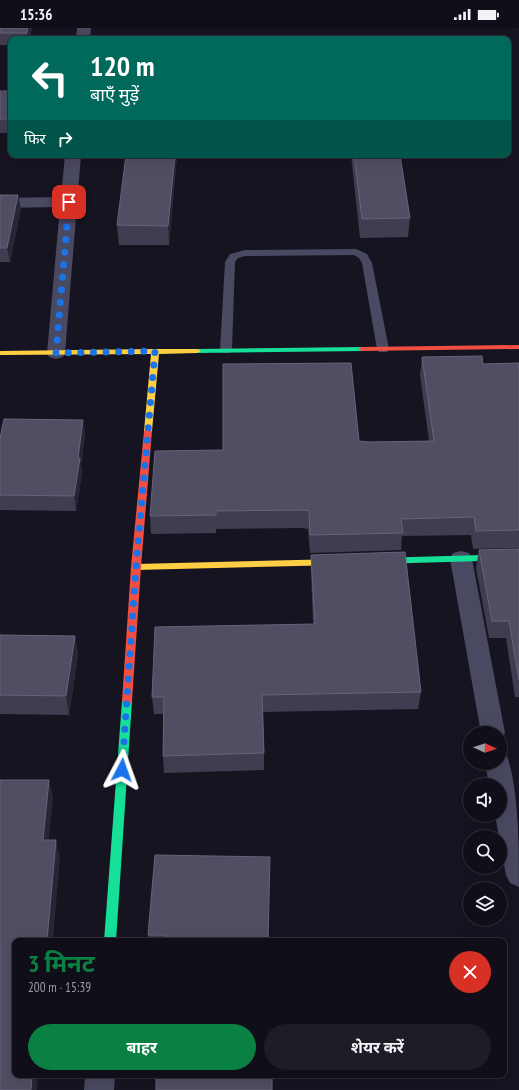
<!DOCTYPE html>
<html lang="hi">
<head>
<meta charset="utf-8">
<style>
	:root { --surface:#100f19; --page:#1e1d26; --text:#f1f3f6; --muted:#9c9ca2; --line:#302f38; --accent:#0b8043 }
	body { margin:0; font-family:"PT Sans Narrow","Noto Sans Devanagari",sans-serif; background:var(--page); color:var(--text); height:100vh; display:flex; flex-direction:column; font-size:15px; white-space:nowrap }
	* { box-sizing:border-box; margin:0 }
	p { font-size:13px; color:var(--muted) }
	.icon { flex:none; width:22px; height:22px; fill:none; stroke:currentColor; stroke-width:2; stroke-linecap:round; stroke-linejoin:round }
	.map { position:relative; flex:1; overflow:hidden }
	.drawer { position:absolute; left:12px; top:910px; width:495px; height:140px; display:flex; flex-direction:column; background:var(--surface); border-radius:8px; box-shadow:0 4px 16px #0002,0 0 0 1px var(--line) }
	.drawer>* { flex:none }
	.top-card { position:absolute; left:8px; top:8px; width:503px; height:122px; border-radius:8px; box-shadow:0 4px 16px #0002,0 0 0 1px var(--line); background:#00695c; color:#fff; overflow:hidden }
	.needle { width:26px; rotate:93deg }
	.fabs { position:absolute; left:463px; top:698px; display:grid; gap:8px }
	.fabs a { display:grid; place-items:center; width:44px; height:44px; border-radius:50%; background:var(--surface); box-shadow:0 4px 16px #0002,0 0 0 1px var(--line); font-size:20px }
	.pin { position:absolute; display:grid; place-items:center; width:34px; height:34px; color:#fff; margin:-17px; border-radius:8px; box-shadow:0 2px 6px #0006 }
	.me { position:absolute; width:44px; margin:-22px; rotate:4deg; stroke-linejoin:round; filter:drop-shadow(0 0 3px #0008) }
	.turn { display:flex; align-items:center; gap:14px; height:84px; padding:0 16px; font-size:18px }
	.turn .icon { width:52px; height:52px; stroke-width:2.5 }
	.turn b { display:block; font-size:28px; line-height:34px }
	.then { display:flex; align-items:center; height:38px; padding:0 16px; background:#0003; gap:8px; font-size:15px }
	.round { display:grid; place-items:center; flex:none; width:42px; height:42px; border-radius:21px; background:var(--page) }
	.overview { display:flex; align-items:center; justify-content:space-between; height:68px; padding:0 16px }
	h1 { font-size:24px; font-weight:700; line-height:30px; color:var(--accent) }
	.primary-button { display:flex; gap:8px; margin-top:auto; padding:8px 16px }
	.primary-button a { flex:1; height:46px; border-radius:24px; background:var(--accent); color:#fff; font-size:16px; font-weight:700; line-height:46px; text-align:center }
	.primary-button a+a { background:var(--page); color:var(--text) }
	.status { display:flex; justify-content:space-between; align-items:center; height:28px; padding:0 20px; background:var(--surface); direction:ltr }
	.status svg { height:11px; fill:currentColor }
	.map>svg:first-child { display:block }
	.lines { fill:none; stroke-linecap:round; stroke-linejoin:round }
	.lane { fill:#4a4962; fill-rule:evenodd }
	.street { fill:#4a4962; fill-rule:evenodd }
	.fast { fill:#16e098; fill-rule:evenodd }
	.slow { fill:#ffcf43; fill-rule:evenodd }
	.jam { fill:#f24e42; fill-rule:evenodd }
	.wall { fill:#403d50 }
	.shaded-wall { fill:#282635 }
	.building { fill:#504e63; stroke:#66637b }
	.route { stroke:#1a73e8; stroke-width:7; stroke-dasharray:0 12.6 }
</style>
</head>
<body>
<div class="status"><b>15:36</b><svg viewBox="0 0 49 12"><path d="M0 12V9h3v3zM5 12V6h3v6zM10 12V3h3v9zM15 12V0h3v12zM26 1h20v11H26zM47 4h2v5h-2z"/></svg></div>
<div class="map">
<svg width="519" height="1062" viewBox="0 0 519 1062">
	<rect width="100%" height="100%" fill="#161421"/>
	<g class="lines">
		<!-- lane -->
		<path class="lane" d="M356 221 367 226 372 235 389 321 387 324H379L377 321 362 235 359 230 354 227 245 228 238 230 235 234 232 322 230 325H222L220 322 225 234 230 226 245 222Z"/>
		<!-- street -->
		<path class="street" d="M77 0H91L90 11H76Z
			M65 127H81L65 325 63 329 56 331 49 329 47 325 60 179 0 180V170L61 169Z
			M461 523 469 525 472 531 505 705 500 713V705H481L450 531 453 525Z
			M500 725 507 728C519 762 519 821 519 859L510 855 506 847 495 787H500V757H489L485 735H500Z
			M85 1047H115L114 1062H84Z"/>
		<!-- fast -->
		<path class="fast" d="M362 319 366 321 365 323 197 325 193 323 197 321Z
			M519 526V532L376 536 371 533 376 530Z
			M127 669 130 670 132 673 116 913H104L122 673 124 670Z"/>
		<!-- slow -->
		<path class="slow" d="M155 321H197L201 323 197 325 159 326 152 403 148 406 144 403 151 326 0 327V323Z
			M341 531 346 534 341 537 136 542 131 539 136 536Z"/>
		<!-- jam -->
		<path class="jam" d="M519 317V321L362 323 358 321 362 319Z
			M148 400 152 403 141 539 132 673 130 676 127 677 124 676 122 673 131 539 144 403Z"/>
	</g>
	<!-- wall -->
	<path class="wall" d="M0 0H32L30 11H11V17H0Z
		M0 63H11V105H0Z
		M177 127 169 217H119L117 197Z
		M351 127H400L410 190 408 209 360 210Z
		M0 167 21 181 10 234H0Z
		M422 329 483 336 519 335V520L473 521 471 507 402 508 401 522 310 525 308 501 302 500 216 501V505L151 506 150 488 223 422 359 413 368 414 429 413 420 347Z
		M85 406 81 437 82 445 76 483 0 482V410Z
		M519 521V670V669H515L506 610H489L476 540 479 522Z
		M311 527 421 664 418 681 263 684 264 725V742L164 745 163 728V686H154L152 669 313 596 311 544Z
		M0 607 75 608 78 627 69 687 0 686Z
		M155 827 268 913H149L148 907Z"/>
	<!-- shaded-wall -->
	<path class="shaded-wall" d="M28 0H32L30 11H28L27 5Z
		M175 127H177L169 217 168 198Z
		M18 167 21 181 10 234 7 220Z
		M83 392 85 406 81 437 82 445 76 483 74 468 78 430Z
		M75 608 78 627 69 687 66 668Z
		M49 752 53 769 47 829 43 812Z
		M56 812 60 829 53 913H47Z
		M32 1047H38L37 1062H31Z"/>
	<!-- building -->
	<path class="building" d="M0 0H28L27 5H0Z
		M0 63H11V91H0Z
		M126 127H175L168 198 117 197Z
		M354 127H400L410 190 362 191Z
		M0 167H18L7 220H0Z
		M482 328 483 336 519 335V502L476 503 474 489 401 491 403 505 310 507 309 483 303 482 216 483V487L150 488 155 423 223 422V336L351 335 359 413 368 414 434 413 422 329Z
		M4 391 83 392 78 430H80L74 468 0 467V410Z
		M519 521V652L509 593H492L479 522Z
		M405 524 421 664 262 667 264 725 163 728 164 669H152L155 599 315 596 311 527Z
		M0 607 75 608 66 668 0 667Z
		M0 752H49L43 812H56L47 913H15V1047H32L31 1062H0Z
		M155 827 270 829 268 913H166V907H148Z
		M156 1047H272V1062H156Z"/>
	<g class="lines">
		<!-- route -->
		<path class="route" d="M69 174 56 325 155 323 136 539 122 742"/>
	</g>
</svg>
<div class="fabs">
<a><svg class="needle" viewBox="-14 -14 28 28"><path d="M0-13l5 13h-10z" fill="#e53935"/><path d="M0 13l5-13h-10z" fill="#9c9ca2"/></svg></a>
<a><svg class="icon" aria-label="sound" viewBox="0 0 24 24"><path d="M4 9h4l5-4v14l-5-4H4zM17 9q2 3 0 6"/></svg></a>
<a><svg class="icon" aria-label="search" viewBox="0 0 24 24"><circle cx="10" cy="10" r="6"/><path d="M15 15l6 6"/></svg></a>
<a><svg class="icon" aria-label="layers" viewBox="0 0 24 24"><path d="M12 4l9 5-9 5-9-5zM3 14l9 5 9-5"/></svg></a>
</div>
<div class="pin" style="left:69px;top:174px;background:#d93025"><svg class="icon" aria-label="arrive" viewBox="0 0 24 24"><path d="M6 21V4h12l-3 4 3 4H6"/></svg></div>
<svg class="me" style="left:122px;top:742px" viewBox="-20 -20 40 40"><path d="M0-17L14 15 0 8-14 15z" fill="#1a73e8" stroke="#fff" stroke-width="4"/></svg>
<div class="top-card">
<div class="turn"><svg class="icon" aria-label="left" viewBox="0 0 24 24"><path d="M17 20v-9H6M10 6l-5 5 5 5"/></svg><div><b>120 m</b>बाएँ मुड़ें</div></div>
<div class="then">फिर<svg class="icon" aria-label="right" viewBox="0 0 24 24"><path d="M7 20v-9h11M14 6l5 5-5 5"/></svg></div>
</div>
<section class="drawer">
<div class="overview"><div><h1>3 मिनट</h1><p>200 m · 15:39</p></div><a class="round" style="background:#d93025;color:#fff"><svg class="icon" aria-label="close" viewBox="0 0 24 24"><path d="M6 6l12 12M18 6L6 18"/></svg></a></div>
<div class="primary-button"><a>बाहर</a><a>शेयर करें</a></div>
</section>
</div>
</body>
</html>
